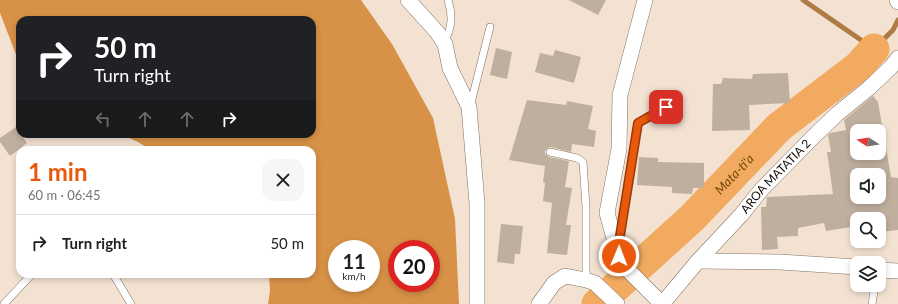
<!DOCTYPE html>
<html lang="en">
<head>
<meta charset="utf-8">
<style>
	:root { --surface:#fff; --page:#f6f6f6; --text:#202124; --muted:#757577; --line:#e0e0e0; --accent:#ea580c }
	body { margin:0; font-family:Lato,sans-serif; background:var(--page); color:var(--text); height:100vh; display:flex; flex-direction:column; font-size:15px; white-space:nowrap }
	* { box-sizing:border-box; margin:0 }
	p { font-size:13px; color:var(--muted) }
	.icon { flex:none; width:22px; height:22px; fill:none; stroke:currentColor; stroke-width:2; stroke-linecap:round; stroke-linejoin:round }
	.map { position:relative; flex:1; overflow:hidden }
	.panel { position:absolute; left:16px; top:146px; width:300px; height:132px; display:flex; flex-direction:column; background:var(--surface); border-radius:12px; box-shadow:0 2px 6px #0003 }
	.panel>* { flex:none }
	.banner { position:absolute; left:16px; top:16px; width:300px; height:122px; border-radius:12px; box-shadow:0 2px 6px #0003; background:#202124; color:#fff; overflow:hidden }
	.needle { width:26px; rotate:282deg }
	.controls { position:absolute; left:850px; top:124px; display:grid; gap:8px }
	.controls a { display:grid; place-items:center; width:36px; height:36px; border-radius:8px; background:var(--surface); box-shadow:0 2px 6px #0003; font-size:20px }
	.speed { position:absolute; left:328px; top:240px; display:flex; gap:8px; font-size:20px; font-weight:700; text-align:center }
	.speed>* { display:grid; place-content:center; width:52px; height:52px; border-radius:50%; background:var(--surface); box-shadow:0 2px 6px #0003; line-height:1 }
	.speed small { font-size:10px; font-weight:400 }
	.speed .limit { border:6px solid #d22; background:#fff; color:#111 }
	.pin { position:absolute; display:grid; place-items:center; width:34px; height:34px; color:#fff; margin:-17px; border-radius:8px; box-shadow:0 2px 6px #0006 }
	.me { position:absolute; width:44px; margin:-22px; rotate:1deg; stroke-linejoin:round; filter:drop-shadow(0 0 3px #0008) }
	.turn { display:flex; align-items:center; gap:14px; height:84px; padding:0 12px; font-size:18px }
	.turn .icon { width:52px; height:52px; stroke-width:2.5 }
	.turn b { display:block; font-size:28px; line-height:34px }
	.lanes { display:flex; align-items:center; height:38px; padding:0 12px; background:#0003; justify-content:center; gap:20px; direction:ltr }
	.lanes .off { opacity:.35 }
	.round { display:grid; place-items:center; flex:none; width:42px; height:42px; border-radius:12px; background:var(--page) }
	.overview { display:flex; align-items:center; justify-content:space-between; height:68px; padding:0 12px }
	h1 { font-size:24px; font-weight:700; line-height:30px; color:var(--accent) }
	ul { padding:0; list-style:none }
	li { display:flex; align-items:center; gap:12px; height:56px; padding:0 12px; border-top:1px solid var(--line) }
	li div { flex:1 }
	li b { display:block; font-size:15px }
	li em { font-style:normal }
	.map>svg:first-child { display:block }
	.forest { fill:#d89247; fill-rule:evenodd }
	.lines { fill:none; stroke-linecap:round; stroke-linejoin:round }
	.stream { stroke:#af7b45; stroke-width:5 }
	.river { stroke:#f1aa5f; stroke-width:31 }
	.building { fill:#bfaf9f; fill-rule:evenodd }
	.service-casing { stroke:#827364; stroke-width:8 }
	.minor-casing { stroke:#827364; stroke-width:16 }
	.service { stroke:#fff; stroke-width:7 }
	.minor { stroke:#fff; stroke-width:15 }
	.route-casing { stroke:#983908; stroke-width:10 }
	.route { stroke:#ea580c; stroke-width:7 }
	.labels { text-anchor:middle; stroke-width:4; stroke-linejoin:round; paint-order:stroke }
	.street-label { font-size:12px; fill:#140e09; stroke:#fef0e3 }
	.water-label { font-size:13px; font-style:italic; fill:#75460c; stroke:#fef0e3 }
</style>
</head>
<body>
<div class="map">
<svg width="898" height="304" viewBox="0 0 898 304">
	<rect width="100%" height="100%" fill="#f3e2d2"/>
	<!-- forest -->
	<path class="forest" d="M0 0H361L392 44 433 118 455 219 459 304H268L270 291 269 274H312V150H151L138 142 121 134H312V20H20V65L0 13ZM337 249H371V283H337ZM397 249H431V283H397Z"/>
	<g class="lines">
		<!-- stream -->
		<path class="stream" d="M803 0 874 49 893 30 898 20"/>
		<!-- river -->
		<path class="river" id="s1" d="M597 304 692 218 779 127 859 66 874 49"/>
	</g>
	<!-- building -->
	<path class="building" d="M569 0H606L598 15Z
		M496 48 512 52 507 79 490 75Z
		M555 50 581 57 574 83 535 72 540 53 553 56Z
		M788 73 790 103 749 105 750 130 712 131 713 84H721L723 78 752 79 753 74Z
		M873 96 878 102 891 177 898 178V230L879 232 881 243 864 246V241H879V219H857V226L826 231 824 223 798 228V236L777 237 778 249 762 250 761 207H766L767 197 833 194 827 152H831L828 135 830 133 846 130 844 120ZM857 131H879V153H857ZM857 175H879V197H857Z
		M527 100 566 105 567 101 593 106 588 129 596 131 594 147 572 144 571 152 551 147 547 148 545 151V154L549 157 569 161 565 187 572 188 566 225H571L567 255 547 253 552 203 543 201 545 183 543 182 545 166 509 160Z
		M16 127 27 143 10 156 0 142V138Z
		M639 157 658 158V162L704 163V188H693L692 194 672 193V187L637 185Z
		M501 224 523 226 520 254H515L514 264 497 262Z"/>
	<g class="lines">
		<defs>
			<path id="service" d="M444 42C452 28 453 16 448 0
				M470 107 490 27
				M550 152 577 158 583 162 586 207V280
				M619 240 638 123 666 107
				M113 274 131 304
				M4 304 32 274
				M872 304 875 285"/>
			<g id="minor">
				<path d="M408 0 437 32 445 44 450 68 469 107 477 203V304"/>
				<path d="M645 0 620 95 619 149 607 213 619 256 624 266 662 304"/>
				<path d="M897 0 898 2"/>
				<path d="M698 261 780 262 857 267"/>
				<path d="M879 270 898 271"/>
				<path d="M539 304 554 283 565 276 586 280 595 283 617 304"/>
				<path id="s2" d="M662 304 698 261 741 215 762 189 811 139 837 114 869 88 891 67 898 58"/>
			</g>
		</defs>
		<!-- service casing -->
		<use href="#service" class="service-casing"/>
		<!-- minor casing -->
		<use href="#minor" class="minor-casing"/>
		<!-- service -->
		<use href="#service" class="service"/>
		<!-- minor -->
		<use href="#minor" class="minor"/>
	</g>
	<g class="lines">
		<defs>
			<path id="route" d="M619 256V242L638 123 666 107"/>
		</defs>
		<!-- route casing -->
		<use href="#route" class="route-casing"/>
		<!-- route -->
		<use href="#route" class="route"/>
	</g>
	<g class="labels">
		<!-- street labels -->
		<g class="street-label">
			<text dy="4" stroke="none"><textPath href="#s2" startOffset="171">AROA MATATIA 2</textPath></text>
		</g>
		<!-- water labels -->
		<g class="water-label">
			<text dy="5" stroke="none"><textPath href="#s1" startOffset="189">Mata-ti'a</textPath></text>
		</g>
	</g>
</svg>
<div class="controls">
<a><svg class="needle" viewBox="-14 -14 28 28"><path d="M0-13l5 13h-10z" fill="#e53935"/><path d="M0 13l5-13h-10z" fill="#757577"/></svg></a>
<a><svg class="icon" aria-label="sound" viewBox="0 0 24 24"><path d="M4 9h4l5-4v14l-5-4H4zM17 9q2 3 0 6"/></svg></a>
<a><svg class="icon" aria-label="search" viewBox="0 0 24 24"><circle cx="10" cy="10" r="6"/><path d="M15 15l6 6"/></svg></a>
<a><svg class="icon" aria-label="layers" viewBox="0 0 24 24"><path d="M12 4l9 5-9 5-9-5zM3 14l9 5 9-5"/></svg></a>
</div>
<div class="speed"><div>11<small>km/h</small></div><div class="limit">20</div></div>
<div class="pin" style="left:666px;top:107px;background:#d93025"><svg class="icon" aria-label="arrive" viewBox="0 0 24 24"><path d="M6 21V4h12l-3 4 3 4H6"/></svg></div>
<svg class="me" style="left:619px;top:256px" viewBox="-20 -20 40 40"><circle r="17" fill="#ea580c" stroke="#fff" stroke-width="3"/><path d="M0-11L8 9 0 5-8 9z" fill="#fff"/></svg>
<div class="banner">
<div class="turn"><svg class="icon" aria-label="right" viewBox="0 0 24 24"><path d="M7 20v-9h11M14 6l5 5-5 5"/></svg><div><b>50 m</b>Turn right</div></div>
<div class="lanes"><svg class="icon off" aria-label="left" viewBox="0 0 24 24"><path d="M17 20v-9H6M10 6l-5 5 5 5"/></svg><svg class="icon off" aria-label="ahead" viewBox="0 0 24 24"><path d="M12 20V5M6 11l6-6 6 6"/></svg><svg class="icon off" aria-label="ahead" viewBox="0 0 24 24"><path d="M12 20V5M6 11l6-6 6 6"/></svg><svg class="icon" aria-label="right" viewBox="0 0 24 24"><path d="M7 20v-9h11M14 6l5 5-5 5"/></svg></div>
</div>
<section class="panel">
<div class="overview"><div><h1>1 min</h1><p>60 m · 06:45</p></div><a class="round"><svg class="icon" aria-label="close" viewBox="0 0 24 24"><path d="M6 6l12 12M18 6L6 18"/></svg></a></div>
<ul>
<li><svg class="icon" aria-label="right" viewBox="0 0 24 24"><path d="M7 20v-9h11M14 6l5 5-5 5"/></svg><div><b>Turn right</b></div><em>50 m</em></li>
</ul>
</section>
</div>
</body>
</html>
